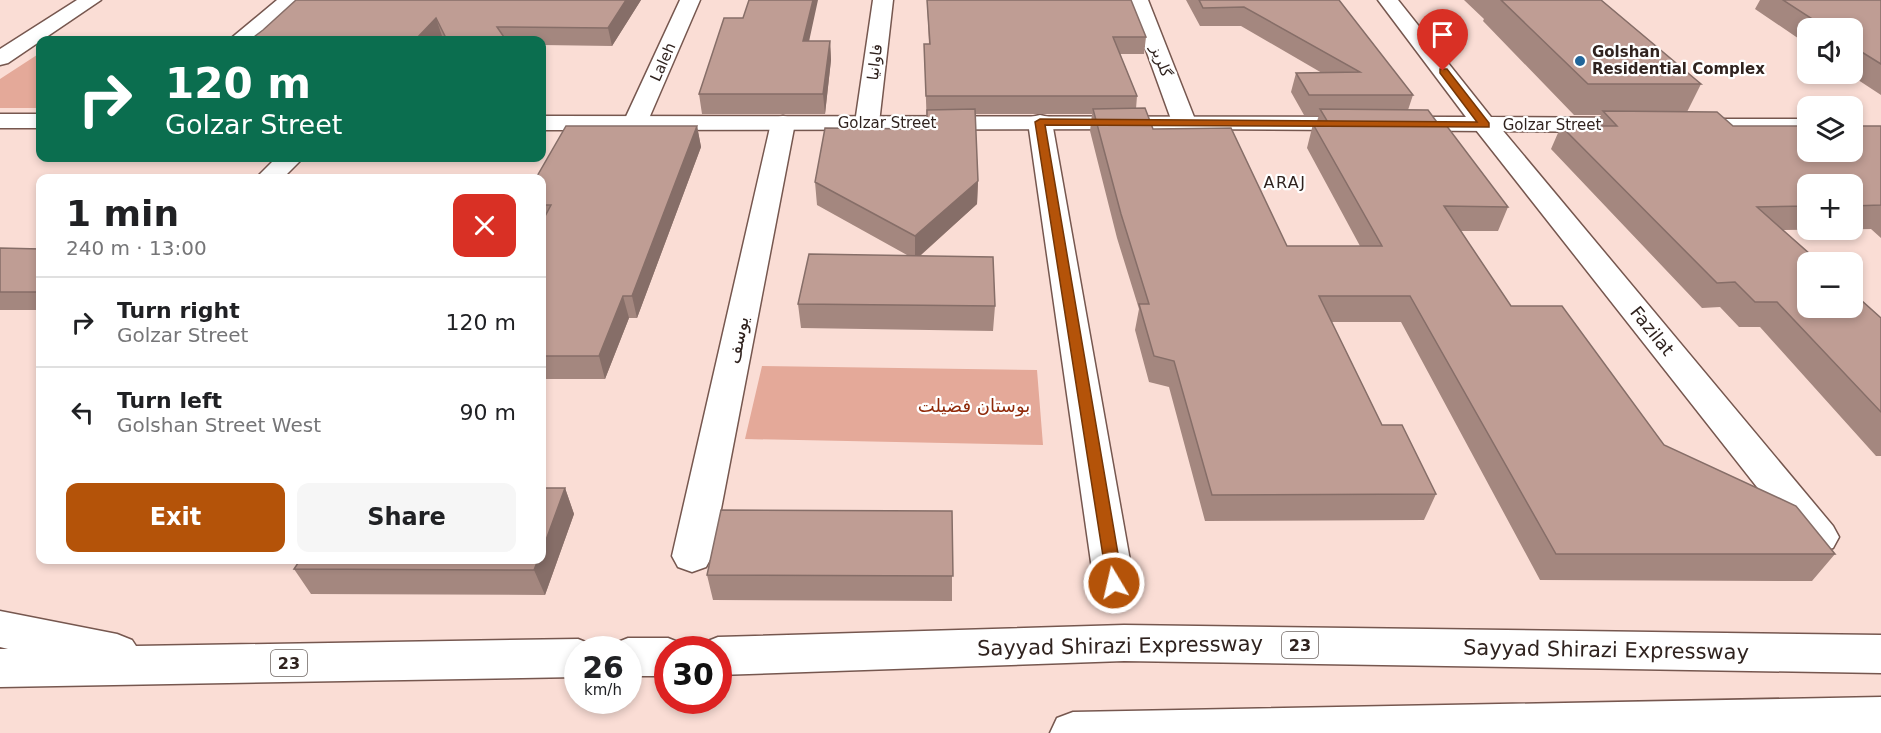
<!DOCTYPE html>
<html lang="en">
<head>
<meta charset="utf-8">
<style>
	:root { --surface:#fff; --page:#f6f6f6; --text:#202124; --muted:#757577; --line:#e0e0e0; --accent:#b45309 }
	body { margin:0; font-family:"DejaVu Sans","Noto Naskh Arabic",sans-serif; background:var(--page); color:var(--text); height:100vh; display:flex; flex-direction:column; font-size:22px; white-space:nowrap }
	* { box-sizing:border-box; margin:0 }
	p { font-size:20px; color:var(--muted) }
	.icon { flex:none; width:33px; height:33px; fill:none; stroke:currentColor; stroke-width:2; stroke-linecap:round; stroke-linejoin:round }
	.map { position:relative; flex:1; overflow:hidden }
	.drawer { position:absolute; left:36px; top:174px; width:510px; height:390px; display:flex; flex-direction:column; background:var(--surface); border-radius:12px; box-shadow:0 3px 9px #0003 }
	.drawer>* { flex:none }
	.banner { position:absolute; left:36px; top:36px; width:510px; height:126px; border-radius:12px; box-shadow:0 3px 9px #0003; background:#0b6e4f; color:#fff; overflow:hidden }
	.fabs { position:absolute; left:1797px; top:18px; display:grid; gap:12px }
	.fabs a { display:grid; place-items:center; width:66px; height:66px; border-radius:12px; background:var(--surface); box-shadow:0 3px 9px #0003; font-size:30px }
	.speed { position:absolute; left:564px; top:636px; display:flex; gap:12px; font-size:30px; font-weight:700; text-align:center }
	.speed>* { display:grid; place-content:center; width:78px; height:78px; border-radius:50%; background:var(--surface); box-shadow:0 3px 9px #0003; line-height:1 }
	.speed small { font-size:15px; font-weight:400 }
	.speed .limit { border:9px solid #d22; background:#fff; color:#111 }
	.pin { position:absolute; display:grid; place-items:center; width:51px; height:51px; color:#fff; margin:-62px -26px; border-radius:50% 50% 50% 0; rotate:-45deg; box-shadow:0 0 6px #0007 }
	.pin .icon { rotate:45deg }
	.me { position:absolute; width:66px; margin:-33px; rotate:351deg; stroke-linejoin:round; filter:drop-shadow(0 0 4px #0008) }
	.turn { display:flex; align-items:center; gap:21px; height:126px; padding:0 30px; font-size:27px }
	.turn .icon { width:78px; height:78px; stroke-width:2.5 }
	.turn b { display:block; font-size:42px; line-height:51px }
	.round { display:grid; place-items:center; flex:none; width:63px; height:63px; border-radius:12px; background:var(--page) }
	.head { display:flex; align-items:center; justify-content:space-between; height:102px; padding:0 30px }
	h1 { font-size:36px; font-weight:800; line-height:45px }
	.action { display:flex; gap:12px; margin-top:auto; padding:12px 30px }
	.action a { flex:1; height:69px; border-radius:12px; background:var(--accent); color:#fff; font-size:24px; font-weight:800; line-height:69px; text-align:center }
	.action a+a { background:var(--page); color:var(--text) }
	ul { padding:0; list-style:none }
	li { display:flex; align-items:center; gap:18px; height:90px; padding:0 30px; border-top:2px solid var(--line) }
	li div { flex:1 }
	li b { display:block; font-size:22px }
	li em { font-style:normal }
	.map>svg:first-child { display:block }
	.green { fill:#e4a999 }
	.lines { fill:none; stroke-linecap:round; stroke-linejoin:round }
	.street-casing { stroke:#76574f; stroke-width:3 }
	.secondary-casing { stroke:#76574f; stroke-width:3 }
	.highway-casing { stroke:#76574f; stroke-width:3 }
	.street { fill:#fff; fill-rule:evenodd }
	.secondary { fill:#fff; fill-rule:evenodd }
	.highway { fill:#fff; fill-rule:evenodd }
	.wall { fill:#a4877f; fill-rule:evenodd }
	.shaded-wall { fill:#866e68 }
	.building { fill:#bf9d94; stroke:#866e68; stroke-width:1.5 }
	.route { fill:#b45309; stroke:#753606; stroke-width:1.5 }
	.poi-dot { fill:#20659a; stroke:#fff; stroke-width:2 }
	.labels { text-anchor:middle; stroke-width:4.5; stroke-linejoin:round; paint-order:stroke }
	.far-poi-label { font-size:15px; font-weight:bold; fill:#30231f; stroke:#fff; text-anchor:start }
	.far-street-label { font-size:15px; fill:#30231f; stroke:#fff }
	.far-neighbourhood-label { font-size:16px; letter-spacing:1.5px; fill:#30231f; stroke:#fff }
	.shield { fill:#fff; stroke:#6e6562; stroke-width:1.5 }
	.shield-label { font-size:16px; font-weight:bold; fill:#30231f }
	.street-label { font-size:18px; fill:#30231f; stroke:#fff }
	.park-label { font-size:18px; fill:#902b0b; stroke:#fff }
	.near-street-label { font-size:21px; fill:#30231f; stroke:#fff }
</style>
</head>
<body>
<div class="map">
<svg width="1881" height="733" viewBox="0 0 1881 733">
	<rect width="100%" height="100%" fill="#faddd5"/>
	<!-- green -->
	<path class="green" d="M40 53V108H0V79Z
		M762 366 1037 370 1043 445 745 439Z"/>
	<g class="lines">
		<defs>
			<path id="street" d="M77 0H101L8 63 0 65V49Z
				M277 0H299L251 40H229Z
				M680 0H700L647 123 644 128 635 130 626 128 623 123Z
				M873 0H893L879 123 876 128 867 130 858 128 855 123Z
				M1128 0H1148L1196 122 1193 127 1184 129 1175 127 1172 122Z
				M1040 115 1049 117 1052 122 1134 583 1128 595 1114 600 1100 595 1094 583 1028 122 1031 117Z
				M783 116 792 118 795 123 712 556 706 567 692 572 678 567 672 556 771 123 774 118Z
				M1485 118 1494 120 1833 526 1839 537 1833 548 1819 552 1805 548 1476 130 1473 125 1476 120Z
				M276 158H303L283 178H256Z"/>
			<path id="secondary" d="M1378 0H1398L1491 117 1641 118 1650 120 1653 125 1650 130 1641 132 1184 129 542 130V116L1466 117Z
				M0 114H40V128H0Z
				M1689 119H1808V133L1680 131 1677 126 1680 121Z"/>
			<path id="highway" d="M0 611 117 634 132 640 136 646 578 639 593 645 596 650H578V677L0 687V649H8L0 647Z
				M1124 625 1881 635V673L1124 661 718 675V650H699L703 643 718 637Z
				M628 638H668L683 644 686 650H668V676H628V650H610L613 644Z
				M1881 697V733H1050L1057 718 1073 712Z"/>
		</defs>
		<!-- street casing -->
		<use href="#street" class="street-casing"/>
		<!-- secondary casing -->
		<use href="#secondary" class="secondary-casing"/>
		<!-- highway casing -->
		<use href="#highway" class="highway-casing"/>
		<!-- street -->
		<use href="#street" class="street"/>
		<!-- secondary -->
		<use href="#secondary" class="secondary"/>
		<!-- highway -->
		<use href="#highway" class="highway"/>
	</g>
	<!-- wall -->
	<path class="wall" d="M296 0H641L612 46 542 45V40H444L442 36 263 30Z
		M927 0 1146 37 1144 54H1120L1137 96 1136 109 1153 129 1287 246H1360L1307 148 1313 124H1316L1319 115H1304L1291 92 1296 73H1322L1241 26H1200L1186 0H1339L1413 95 1408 110 1439 125 1508 207 1498 231H1460L1511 306 1664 445 1835 554 1812 581 1540 580 1401 322H1331L1382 425 1436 494 1424 520 1205 521 1169 387 1149 382 1135 330 1139 309 1117 238 1090 131 1092 114H975L978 181 977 204 920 256 995 306 993 331 801 328 798 304 907 255 817 205 815 182 927 129 924 44H929Z
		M1464 0H1601L1701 84 1687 112 1733 126H1881V238L1871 229 1783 230 1881 318V456H1876L1760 327H1739L1720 307 1702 308 1551 149 1561 126H1596L1601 115H1574L1483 21 1484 19ZM1808 184H1852V230H1808Z
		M1760 0H1881V95L1849 74H1852V28H1808V45L1755 9Z
		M809 41H830L831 60 825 114H702L699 94Z
		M697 126 701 147 637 318H629L605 379H542V178Z
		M0 248 40 249V310H0Z
		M565 488 574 514 545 595 311 594 294 569Z
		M952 511V601L713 600 707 575Z"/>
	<!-- shaded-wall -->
	<path class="shaded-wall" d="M626 0H641L612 46 608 28Z
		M813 0H818L805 60 803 41Z
		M436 18 442 36 437 40H415Z
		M830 41 831 60 825 114 823 94Z
		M697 126 701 147 637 318 632 296Z
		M978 181 977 204 915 260V236Z
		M623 296 629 318 605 379 599 356Z
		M565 488 574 514 545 595 534 570 538 560H542V551Z"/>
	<!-- building -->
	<path class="building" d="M296 0H626L608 28 497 27 506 40H447L436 18 415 40H250L263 30Z
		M749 0H813L803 41H830L823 94H699L724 18H743Z
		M927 0H1131L1146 37H1113L1137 96H926L924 44H930Z
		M1199 0H1339L1413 95H1309L1296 73 1360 72 1244 7 1203 8Z
		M1501 0H1601L1701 84H1588Z
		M1783 0H1881V64L1852 46V28H1826Z
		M1145 108 1153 129 1231 128 1287 246H1382L1313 124H1329L1320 109 1428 110 1439 125H1446L1508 207 1444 206 1511 306H1562L1664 445 1796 506 1835 554H1556L1410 296H1319L1382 425H1402L1436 494 1212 495 1174 361 1154 356 1139 304H1149L1121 214 1093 109Z
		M975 109 978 181 915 236 815 182 825 128 927 129V110Z
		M1603 111 1717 112 1733 126H1808V152H1852V126H1881V205L1852 206V184H1808V206L1757 207 1819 262H1808V308H1852V292L1881 318V412L1777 302H1755L1735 282 1717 283 1561 126H1617Z
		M566 126H697L632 296H623L599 356H542V222L551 205H542V178H536Z
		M0 248 40 249V292H0Z
		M809 254 993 257 995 306 798 304Z
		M542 488H565L542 551Z
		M721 510 952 511 953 576 707 575Z
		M300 560H538L534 570 294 569Z"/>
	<!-- route -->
	<path class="route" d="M1440 69H1447L1489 123V127L1045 125 1123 583 1120 588H1108L1035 122 1040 119 1477 122 1440 73Z"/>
	<!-- markers -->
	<circle class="poi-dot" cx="1580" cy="61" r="6"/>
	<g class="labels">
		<!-- far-poi labels -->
		<g class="far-poi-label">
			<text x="1592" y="57">Golshan<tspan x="1592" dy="17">Residential Complex</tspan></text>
		</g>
		<!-- far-street labels -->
		<g class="far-street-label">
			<text transform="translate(1161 61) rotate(69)" y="5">گلریز</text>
			<text transform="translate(663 62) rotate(-66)" y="5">Laleh</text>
			<text transform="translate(875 62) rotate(-83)" y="5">فاوانیا</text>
			<text x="887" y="128">Golzar Street</text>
			<text x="1552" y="130">Golzar Street</text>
		</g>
		<!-- far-neighbourhood labels -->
		<g class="far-neighbourhood-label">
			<text x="1285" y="188">ARAJ</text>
		</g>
		<!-- shield labels -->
		<g class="shield">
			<rect x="1282" y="632" width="36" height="26" rx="4.5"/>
			<rect x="271" y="650" width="36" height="26" rx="4.5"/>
		</g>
		<g class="shield-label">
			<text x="1300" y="651">23</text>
			<text x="289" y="669">23</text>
		</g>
		<!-- street labels -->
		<g class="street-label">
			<text transform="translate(1652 331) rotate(51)" y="6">Fazilat</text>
			<text transform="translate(738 340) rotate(-78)" y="6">یوسف</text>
		</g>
		<!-- park labels -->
		<g class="park-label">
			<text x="974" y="412">بوستان فضیلت</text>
		</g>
		<!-- near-street labels -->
		<g class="near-street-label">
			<text transform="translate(1120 646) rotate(-1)" y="7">Sayyad Shirazi Expressway</text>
			<text transform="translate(1606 650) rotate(1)" y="7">Sayyad Shirazi Expressway</text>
		</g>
	</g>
</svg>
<div class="fabs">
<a><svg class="icon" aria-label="sound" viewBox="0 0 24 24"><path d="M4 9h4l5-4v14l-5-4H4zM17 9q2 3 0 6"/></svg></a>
<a><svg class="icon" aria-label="layers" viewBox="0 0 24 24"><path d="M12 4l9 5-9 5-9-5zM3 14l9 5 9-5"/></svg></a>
<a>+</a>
<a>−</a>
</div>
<div class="speed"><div>26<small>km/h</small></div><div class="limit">30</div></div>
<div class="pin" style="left:1443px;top:71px;background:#d93025"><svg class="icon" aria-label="arrive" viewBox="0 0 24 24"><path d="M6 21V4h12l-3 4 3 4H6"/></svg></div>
<svg class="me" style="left:1114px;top:583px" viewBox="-20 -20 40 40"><circle r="17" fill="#b45309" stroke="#fff" stroke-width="3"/><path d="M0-11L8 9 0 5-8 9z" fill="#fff"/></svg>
<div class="banner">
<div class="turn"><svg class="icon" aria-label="right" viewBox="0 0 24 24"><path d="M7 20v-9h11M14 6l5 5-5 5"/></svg><div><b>120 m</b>Golzar Street</div></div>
</div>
<section class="drawer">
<div class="head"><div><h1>1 min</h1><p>240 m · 13:00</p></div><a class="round" style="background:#d93025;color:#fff"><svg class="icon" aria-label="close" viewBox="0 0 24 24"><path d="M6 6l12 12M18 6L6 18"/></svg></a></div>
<ul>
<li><svg class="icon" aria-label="right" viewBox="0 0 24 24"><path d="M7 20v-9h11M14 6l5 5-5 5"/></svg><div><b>Turn right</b><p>Golzar Street</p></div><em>120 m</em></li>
<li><svg class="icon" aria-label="left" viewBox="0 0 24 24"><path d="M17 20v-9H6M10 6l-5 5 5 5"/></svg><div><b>Turn left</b><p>Golshan Street West</p></div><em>90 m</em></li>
</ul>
<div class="action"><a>Exit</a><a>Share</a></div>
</section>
</div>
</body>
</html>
